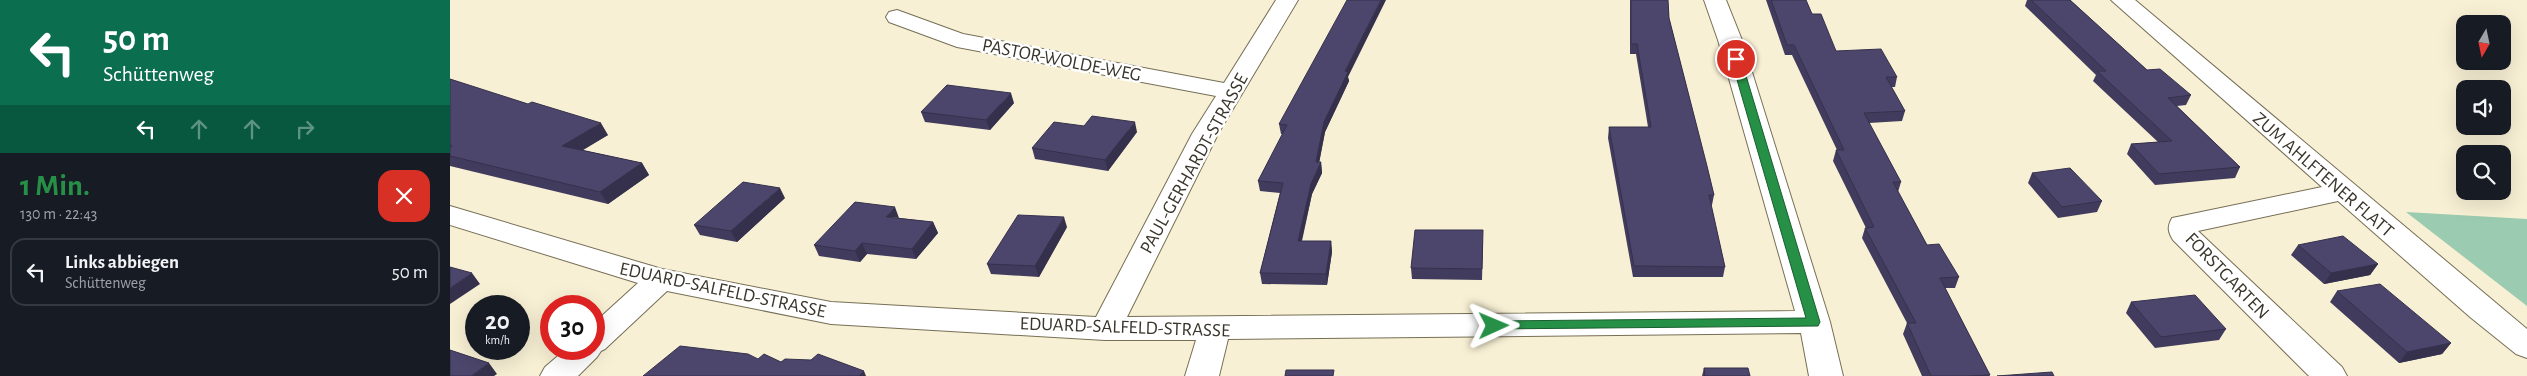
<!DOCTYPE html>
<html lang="de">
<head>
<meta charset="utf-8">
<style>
	:root { --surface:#171b24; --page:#242831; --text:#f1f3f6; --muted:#9ea1a6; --line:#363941; --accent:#279047 }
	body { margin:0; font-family:"Alegreya Sans",sans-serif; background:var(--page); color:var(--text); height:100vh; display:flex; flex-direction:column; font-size:19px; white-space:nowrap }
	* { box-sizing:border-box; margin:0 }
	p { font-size:16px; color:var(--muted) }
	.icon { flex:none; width:28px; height:28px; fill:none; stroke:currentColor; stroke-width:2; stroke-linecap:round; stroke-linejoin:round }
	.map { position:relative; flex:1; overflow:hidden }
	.details { display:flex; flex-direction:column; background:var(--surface); width:450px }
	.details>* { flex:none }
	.guide { background:#0b6e4f; color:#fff; overflow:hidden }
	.needle { width:32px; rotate:189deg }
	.tools { position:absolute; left:2006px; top:15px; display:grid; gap:10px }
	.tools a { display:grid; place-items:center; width:55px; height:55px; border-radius:10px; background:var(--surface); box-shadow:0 5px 20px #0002; font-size:25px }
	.speed { position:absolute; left:15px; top:295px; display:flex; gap:10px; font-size:25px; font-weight:700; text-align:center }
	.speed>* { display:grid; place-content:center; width:65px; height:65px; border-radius:50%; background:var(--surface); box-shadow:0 5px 20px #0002; line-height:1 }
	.speed small { font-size:12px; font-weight:400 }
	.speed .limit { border:8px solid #d22; background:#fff; color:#111 }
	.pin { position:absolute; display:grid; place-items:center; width:42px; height:42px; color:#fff; margin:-21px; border:2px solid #fff; border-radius:50%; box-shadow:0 1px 5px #0007 }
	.me { position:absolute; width:55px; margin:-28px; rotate:89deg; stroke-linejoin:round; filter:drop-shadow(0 0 4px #0008) }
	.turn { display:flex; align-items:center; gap:18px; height:105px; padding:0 20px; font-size:22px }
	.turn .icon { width:65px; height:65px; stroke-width:2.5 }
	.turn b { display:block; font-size:35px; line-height:42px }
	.lanes { display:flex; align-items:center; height:48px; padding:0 20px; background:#0003; justify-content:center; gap:25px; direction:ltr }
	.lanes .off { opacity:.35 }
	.round { display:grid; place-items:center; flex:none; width:52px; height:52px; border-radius:15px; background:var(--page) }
	.head { display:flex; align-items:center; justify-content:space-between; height:85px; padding:0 20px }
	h1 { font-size:30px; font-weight:700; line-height:38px; color:var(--accent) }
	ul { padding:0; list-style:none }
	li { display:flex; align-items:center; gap:15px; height:68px; margin:0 10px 8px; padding:0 10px; border:2px solid var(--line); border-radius:15px }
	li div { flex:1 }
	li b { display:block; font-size:19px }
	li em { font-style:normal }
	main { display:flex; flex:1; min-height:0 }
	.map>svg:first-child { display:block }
	.forest { fill:#9bcbb1 }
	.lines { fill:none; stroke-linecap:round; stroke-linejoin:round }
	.street-casing { stroke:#766f56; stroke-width:2 }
	.street { fill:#fff; fill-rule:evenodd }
	.wall { fill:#413c5d }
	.shaded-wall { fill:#35314c }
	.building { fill:#4c466c; stroke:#35314c }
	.route { fill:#279047; stroke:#195e2e }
	.labels { text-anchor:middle; stroke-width:5; stroke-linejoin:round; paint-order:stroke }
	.street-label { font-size:19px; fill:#3a362c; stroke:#fff }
</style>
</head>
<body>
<main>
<section class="details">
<div class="guide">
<div class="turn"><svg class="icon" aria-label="left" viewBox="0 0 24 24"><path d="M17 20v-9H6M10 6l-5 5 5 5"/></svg><div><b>50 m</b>Schüttenweg</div></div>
<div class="lanes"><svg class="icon" aria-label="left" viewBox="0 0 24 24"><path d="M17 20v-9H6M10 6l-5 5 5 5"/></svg><svg class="icon off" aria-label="ahead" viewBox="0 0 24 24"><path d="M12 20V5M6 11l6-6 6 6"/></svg><svg class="icon off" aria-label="ahead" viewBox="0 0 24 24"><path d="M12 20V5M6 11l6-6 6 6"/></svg><svg class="icon off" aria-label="right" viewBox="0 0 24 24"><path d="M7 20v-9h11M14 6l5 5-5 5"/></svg></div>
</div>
<div class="head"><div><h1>1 Min.</h1><p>130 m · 22:43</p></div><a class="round" style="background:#d93025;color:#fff"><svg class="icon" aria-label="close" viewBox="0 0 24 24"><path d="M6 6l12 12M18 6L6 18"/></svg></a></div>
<ul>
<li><svg class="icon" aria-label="left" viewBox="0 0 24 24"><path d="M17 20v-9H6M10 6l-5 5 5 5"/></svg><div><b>Links abbiegen</b><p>Schüttenweg</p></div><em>50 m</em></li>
</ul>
</section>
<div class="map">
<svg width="2077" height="376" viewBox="0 0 2077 376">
	<rect width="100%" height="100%" fill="#f8f0d4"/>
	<!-- forest -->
	<path class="forest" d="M1956 212 2077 219V306Z"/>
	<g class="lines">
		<defs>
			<path id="street" d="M826 0H848L768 134 677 317 1345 311 1268 40 1254 0H1276L1292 40 1380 322 1393 376H1359L1351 333 778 339 769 376H735L746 340H655L381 324 217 291 155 349 151 351 147 357 128 376H90L95 367 116 349H144V323L188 283 0 225V206L212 269 381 302 646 317 742 134 766 96 507 47 439 22 436 17 439 12 447 10 513 34 774 83Z
				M1661 0H1685L2077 329V358L2066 354 2020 317 1888 201 1748 231 1892 367 1897 376H1859L1723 240C1718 232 1717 227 1722 218L1732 216 1872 187Z"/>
		</defs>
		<!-- street casing -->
		<use href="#street" class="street-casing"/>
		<!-- street -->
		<use href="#street" class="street"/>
	</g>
	<!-- wall -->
	<path class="wall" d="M1180 0H1218L1219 18 1264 195 1262 205H1261L1275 267 1273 277H1183L1158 138 1159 127H1198L1186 54H1180Z
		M1316 0H1356L1362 14 1386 51 1447 77 1445 87H1441L1455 111 1452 121 1419 123 1451 182 1448 192 1477 245 1509 277 1505 288H1495L1540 375 1539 376H1472L1453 334 1457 323 1412 238 1415 228H1416L1383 161 1386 150H1387L1342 55H1335Z
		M1577 0H1620L1697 70 1741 95 1736 105 1727 106 1790 167 1785 178 1705 185 1677 154 1681 144 1708 142 1643 81 1646 75 1575 6Z
		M898 77 899 81 875 132 869 162H871L872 173 862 194 852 241H881L882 252 877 285 812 284 810 273 830 193 810 191 808 181 833 134H831L829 124Z
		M0 79 158 135 132 150 192 163 199 175 158 204 0 166Z
		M564 103 540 130 475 122 471 112Z
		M634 126 687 132 658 171 585 159 582 148Z
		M1582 173 1652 201 1647 212 1608 218 1578 183Z
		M335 198 287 242 250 235 244 225Z
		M449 218 483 222 488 233 466 259 417 254 410 262 369 256 364 245Z
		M617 227 589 277 541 274 537 264Z
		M1033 241 1032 280 962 279 961 268Z
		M1848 245 1928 264 1920 275 1874 284 1841 255Z
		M1887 291 2001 343 1992 354 1949 363 1880 302Z
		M1681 302 1776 329 1769 340 1705 348 1676 313Z
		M1254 368 1300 376H1252Z"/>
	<!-- shaded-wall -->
	<path class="shaded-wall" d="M931 0H936L898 77 899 81 875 132 868 169 871 162 872 173 862 194 849 251 848 241 866 162 874 122 895 71Z
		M561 93 564 103 540 130 536 120Z
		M685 122 687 132 658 171 655 160Z
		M151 123 158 135 120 158 112 146Z
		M192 163 199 175 158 204 150 192Z
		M330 188 335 198 287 242 281 231Z
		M445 207 449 218 436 217Z
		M614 217 617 227 589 277 585 266Z
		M483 222 488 233 466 259 462 249Z
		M881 241 882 252 877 285 876 274Z
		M412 243 417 254 410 262 405 251Z
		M1928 264 1920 275 1874 284 1881 273Z
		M22 273 30 284 0 304V288Z
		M2001 343 1992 354 1949 363 1957 352Z
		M39 363 47 374 44 376H21Z
		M414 371 416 376H409Z"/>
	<!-- building -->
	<path class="building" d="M897 0H931L895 71 898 72 874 122 866 162H871L861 184 848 241H881L876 274 810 273 833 183 808 181 837 125 829 124Z
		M1181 0H1218L1219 18 1257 166 1264 195H1259L1275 267 1184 266 1159 127H1201L1187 44H1181Z
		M1321 0H1356L1362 14H1371L1386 51 1431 49 1447 77H1436L1455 111 1414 113 1451 182H1443L1477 245 1489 244 1509 277 1490 278 1540 375 1516 376H1481L1457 323H1466L1415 228 1424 227 1386 150H1394L1344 45H1337Z
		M1581 0H1620L1697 70 1710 69 1741 95 1718 98 1790 167 1709 174 1681 144 1722 141 1647 71H1656Z
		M0 79 78 104 82 102 151 123 112 146 192 163 150 192 0 156V148L2 146 0 145Z
		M497 85 561 93 536 120 471 112Z
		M642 116 685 122 655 160 582 148 604 122 634 126Z
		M1620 168 1652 201 1612 207 1582 173Z
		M293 182 330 188 281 231 244 225Z
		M405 202 445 207 436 217 483 222 462 249 412 243 405 251 364 245Z
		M568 215 614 217 585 266 537 264Z
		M965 230H1033L1032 269 961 268Z
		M1893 236 1928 264 1881 273 1848 245Z
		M0 267 22 273 0 288Z
		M1930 284 2001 343 1957 352 1887 291Z
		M1745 295 1776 329 1711 337 1681 302Z
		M230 346 298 354 308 359 314 354 331 362 335 359 361 360 368 354 414 371 409 376H193Z
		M0 350 39 363 21 376H0Z
		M1254 368H1298L1300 376H1255Z
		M836 370H884L883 376H835Z
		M1602 372 1604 376H1547Z"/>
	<!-- route -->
	<path class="route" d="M1282 57 1291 59 1370 322 1368 326 1040 329 1038 326 1040 323 1044 321 1356 318 1281 59Z"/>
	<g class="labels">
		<!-- street labels -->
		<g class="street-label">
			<text transform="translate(612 59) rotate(11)" y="7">PASTOR-WOLDE-WEG</text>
			<text transform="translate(743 163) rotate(-61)" y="7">PAUL-GERHARDT-STRASSE</text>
			<text transform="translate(1874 174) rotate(41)" y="7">ZUM AHLFTENER FLATT</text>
			<text transform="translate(1778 275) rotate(46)" y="7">FORSTGARTEN</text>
			<text transform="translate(273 289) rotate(12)" y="7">EDUARD-SALFELD-STRASSE</text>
			<text transform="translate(675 326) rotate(2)" y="7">EDUARD-SALFELD-STRASSE</text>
		</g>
	</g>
</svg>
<div class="tools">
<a><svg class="needle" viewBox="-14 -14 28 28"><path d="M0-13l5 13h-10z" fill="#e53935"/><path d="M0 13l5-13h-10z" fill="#9ea1a6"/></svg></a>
<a><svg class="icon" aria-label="sound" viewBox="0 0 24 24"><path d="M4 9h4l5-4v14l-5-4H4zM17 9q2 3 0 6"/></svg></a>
<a><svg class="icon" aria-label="search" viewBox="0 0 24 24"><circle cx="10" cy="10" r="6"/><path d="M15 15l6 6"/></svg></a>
</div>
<div class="speed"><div>20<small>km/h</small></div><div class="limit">30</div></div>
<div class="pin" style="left:1286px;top:59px;background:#d93025"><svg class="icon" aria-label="arrive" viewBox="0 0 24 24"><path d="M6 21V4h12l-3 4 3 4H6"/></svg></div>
<svg class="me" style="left:1044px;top:326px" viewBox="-20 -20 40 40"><path d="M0-17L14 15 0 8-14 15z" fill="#279047" stroke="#fff" stroke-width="4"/></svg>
</div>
</main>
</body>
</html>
